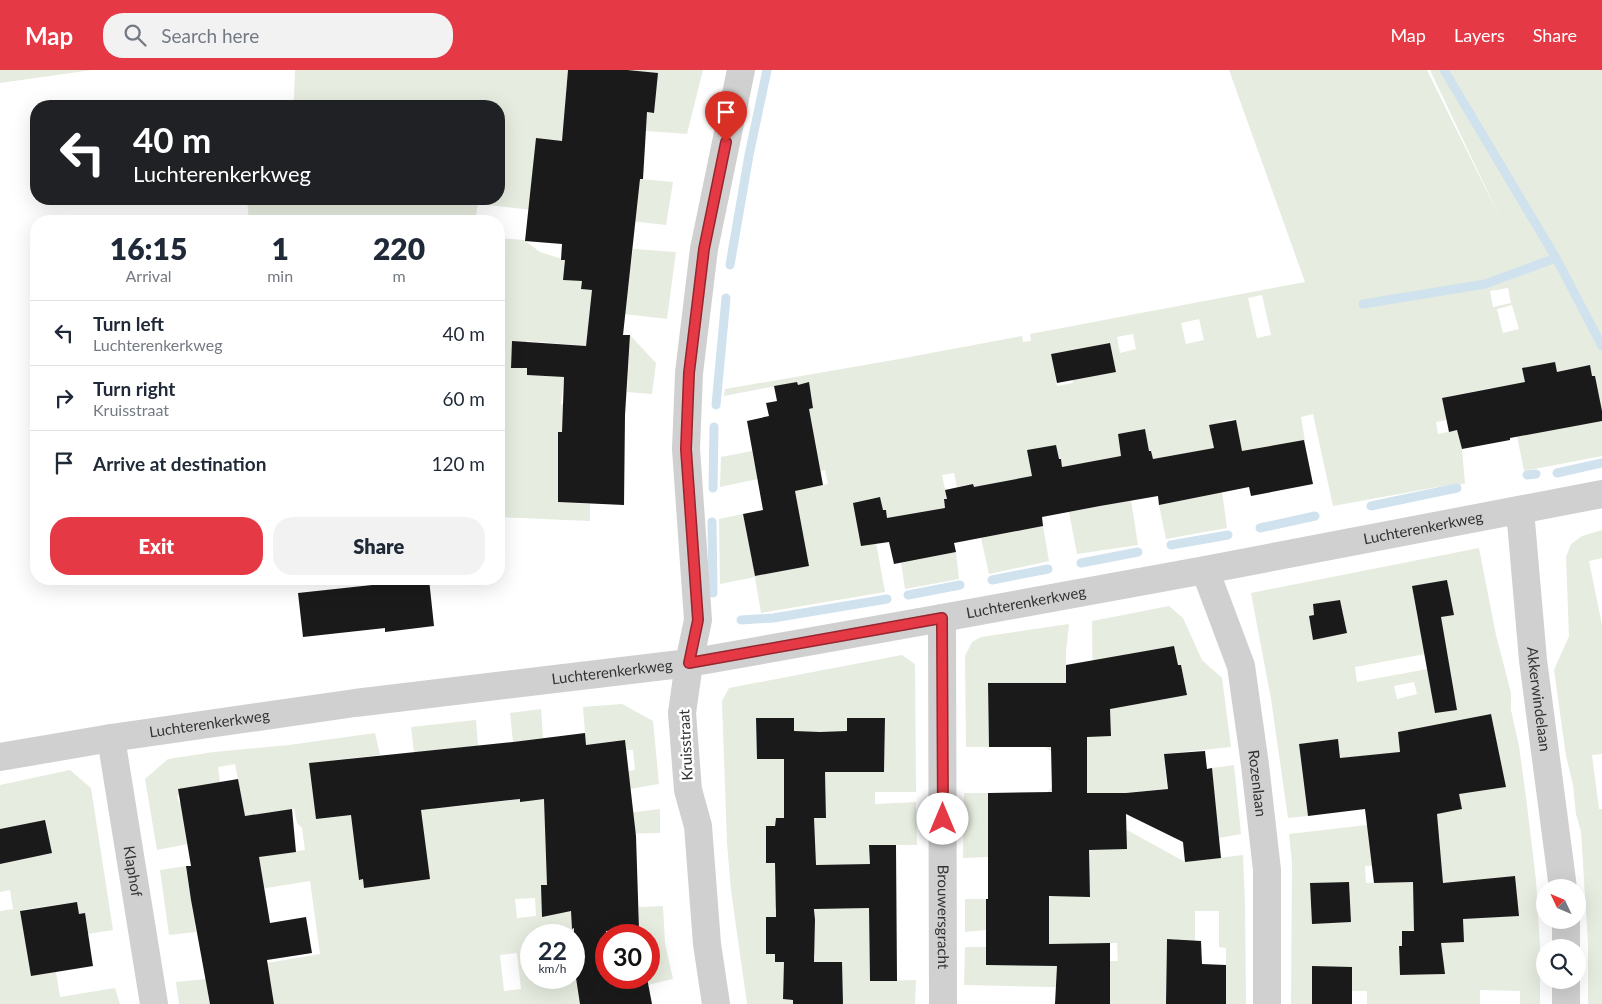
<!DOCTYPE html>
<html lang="en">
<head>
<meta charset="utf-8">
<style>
	:root { --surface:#fff; --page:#f2f2f3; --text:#1f2937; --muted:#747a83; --line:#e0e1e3; --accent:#e63946 }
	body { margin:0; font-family:Lato,sans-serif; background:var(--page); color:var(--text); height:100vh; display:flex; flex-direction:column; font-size:19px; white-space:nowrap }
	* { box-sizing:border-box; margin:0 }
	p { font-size:16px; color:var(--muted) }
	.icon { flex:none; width:28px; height:28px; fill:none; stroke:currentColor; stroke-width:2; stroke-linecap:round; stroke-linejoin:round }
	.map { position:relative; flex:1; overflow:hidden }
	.side { position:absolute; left:30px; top:145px; width:475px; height:370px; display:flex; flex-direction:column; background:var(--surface); border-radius:20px; box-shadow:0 5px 20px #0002 }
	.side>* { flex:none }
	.banner { position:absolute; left:30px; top:30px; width:475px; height:105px; border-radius:20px; box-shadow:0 5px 20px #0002; background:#202124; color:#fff; overflow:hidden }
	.needle { width:32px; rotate:314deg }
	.buttons { position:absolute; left:1536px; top:809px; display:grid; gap:10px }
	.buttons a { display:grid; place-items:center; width:50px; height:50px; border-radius:50%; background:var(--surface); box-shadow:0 5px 20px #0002; font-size:25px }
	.speed { position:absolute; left:520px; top:854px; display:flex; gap:10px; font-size:25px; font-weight:700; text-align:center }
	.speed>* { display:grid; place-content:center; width:65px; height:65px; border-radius:50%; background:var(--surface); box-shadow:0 5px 20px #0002; line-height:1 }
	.speed small { font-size:12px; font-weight:400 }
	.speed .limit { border:8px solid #d22; background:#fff; color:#111 }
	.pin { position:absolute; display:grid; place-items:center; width:42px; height:42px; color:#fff; margin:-51px -21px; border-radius:50% 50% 50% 0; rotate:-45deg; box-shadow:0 0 5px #0007 }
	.pin .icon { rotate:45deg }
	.me { position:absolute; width:55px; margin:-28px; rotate:0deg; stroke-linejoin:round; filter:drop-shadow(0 0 4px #0008) }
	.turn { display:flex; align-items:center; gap:18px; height:105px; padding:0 20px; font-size:22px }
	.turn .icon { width:65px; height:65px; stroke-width:2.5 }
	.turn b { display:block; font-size:35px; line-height:42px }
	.eta { display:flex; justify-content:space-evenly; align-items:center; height:85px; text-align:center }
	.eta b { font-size:30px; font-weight:800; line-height:35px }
	.cta { display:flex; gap:10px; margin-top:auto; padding:10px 20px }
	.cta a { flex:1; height:58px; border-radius:20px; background:var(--accent); color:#fff; font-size:20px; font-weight:800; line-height:58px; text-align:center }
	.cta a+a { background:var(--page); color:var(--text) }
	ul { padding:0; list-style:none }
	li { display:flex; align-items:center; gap:15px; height:65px; padding:0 20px; border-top:1px solid var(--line) }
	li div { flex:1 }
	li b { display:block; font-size:19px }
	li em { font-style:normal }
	header { display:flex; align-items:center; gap:30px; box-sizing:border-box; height:70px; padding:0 25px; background:var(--accent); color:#fff }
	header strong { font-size:24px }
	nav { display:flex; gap:28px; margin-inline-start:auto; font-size:18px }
	.search { width:350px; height:45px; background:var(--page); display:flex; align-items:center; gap:12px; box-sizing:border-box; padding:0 18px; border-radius:20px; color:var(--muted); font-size:19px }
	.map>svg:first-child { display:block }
	.green { fill:#e6ecdf; fill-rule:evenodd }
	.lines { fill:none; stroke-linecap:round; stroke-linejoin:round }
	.stream { stroke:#cfe2ee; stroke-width:9 }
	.building { fill:#1a1a1a }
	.minor { stroke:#d0d0d0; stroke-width:28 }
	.route-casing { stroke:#96252e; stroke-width:12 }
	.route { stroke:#e63946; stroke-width:9 }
	.labels { text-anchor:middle; stroke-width:5; stroke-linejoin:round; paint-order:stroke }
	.street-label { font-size:15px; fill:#333; stroke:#fff }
</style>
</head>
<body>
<header>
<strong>Map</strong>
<div class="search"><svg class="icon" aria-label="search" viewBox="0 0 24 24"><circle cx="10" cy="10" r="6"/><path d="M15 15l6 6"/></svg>Search here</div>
<nav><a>Map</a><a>Layers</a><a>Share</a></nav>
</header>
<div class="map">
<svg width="1602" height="934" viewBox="0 0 1602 934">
	<rect width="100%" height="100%" fill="#fff"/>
	<!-- green -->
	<path class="green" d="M0 0H92L0 13Z
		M295 0H568L565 34 653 43 627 0H703L687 64 620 59 640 109 673 112 666 155 478 134 475 151H249L247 129H499V36H289L294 28Z
		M1229 0H1427L1503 154 1430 0H1602V386L1524 401 1511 336 1491 318 1442 328 1447 350 1436 352 1438 364 1457 360 1462 379 1465 414 1443 416 1333 436 1313 344 1301 347 1305 371 1242 382 1235 349 1222 351 1223 353 1209 355 1214 378 1153 389 1151 381H1149L1145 359 1118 364 1121 386 1062 397 1061 389H1059L1032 407 974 423 973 414 957 417 954 403 942 405 947 429 944 430 945 438 887 449 886 440H883L880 427 868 429 885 522 761 543 755 507 720 514 719 449 743 444 755 506 808 496 803 464 783 423 828 414 825 400 812 403 809 339 813 338 811 325 800 327 797 312 724 326 725 319 888 291 1022 266 1023 272 1031 271 1030 264 1305 212ZM1508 218 1511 233 1493 237 1490 221ZM1262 225 1271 265 1257 268 1248 228ZM1512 235 1519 259 1503 263 1497 239ZM1199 249 1204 270 1186 274 1181 253ZM1133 264 1136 279 1120 283 1117 267ZM1110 273 1116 301 1100 305 1095 276ZM1067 281 1073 313 1057 316 1051 284Z
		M499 168 524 170 540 182 565 190 563 210 582 211 581 219 609 222 610 217 628 219 633 179 676 182 667 249 590 240 586 276 527 271V273L512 279 511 298H527V305L564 307 561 334 625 342V362H558V432L590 434V451L499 447Z
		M630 265 656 293 652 324 627 322Z
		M752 381 758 409 720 417 721 387Z
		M1222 422 1227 458 1166 469 1159 435Z
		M1131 430 1138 475 1077 484 1069 442Z
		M1043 456 1049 491 989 504 981 468Z
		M1602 460V488L1589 491 1602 555V684L1592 685 1599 739H1602V934H1588V874L1581 762 1576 744 1573 715 1566 686 1554 600 1569 566 1566 487 1571 474 1582 466Z
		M1479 478 1496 565 1511 623V640L1519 676 1526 727 1536 810 1540 877V934H1520V921L1480 920V934H1367V921H1352L1312 897V934H1291L1292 793 1289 764 1367 755 1394 732 1346 739 1338 670 1299 674 1308 746 1288 748 1271 629 1251 523ZM1447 510 1453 544 1418 552 1412 516ZM1340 530 1346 563 1313 569 1309 547 1314 545 1313 534ZM1446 580 1449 595 1357 612 1355 597ZM1414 612 1417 624 1397 629 1394 616ZM1491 644 1506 717 1466 723 1453 652ZM1426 659 1400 682 1398 662ZM1458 722 1462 739 1423 746ZM1393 795 1394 812 1366 813 1365 796ZM1515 806 1518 846 1466 811ZM1349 812 1351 852 1312 853 1310 813ZM1426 860 1444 904 1400 905 1399 876H1402V861Z
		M956 482 959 509 905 519 901 493Z
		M1169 536 1183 548 1202 590 1222 608 1231 677 1164 684 1167 719 1126 723H1093V745L1127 779V760L1185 792 1243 785 1245 833 1246 934H1226V878L1219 877V841H1195V872L1176 871V869H1167L1166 934H1110V891H1118L1117 873H1093L1056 917 964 915 965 877H986V895L1049 896V862L1045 830 1051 826H1090L1048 722 1051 718 1087 717V682L1051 681 1045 677V645L1094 666H1111L1110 641H1093L1092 551ZM1174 576 1178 595H1181L1187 625 1149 632 1145 615 1124 585Z
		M1069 554 1066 581V614H988L989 677H966L965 586 972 572 981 567Z
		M902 585 915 594 916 722H875V734L916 732 917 775H870V794L855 795 869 813 870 911 916 910 915 934H843L814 892 815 884 806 883V847L815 846V801L807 756H814V748H826L825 702H884L885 648 847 663 839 662H794L793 648H756L757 689H801L784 711V748H776L775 756H766V793H775L784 839 775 838 776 847H766V884H775L776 892H784L783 929 793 930V934H747L731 820 727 773 722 631 729 618Z
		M622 634 653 651 659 714 630 719 628 701 635 700 633 680H626L625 670 586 675 583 637Z
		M541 639 543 668 513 672 510 643Z
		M476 650 478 676 414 683 411 657Z
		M375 663 380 685 309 693 316 749 385 738 355 776 359 810 363 809 364 818 411 811 420 735 452 737 520 729V731L567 726 570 750 660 739V763L570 765 572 858 596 857V861L639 859V837L663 836 665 873 673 909 648 915 647 908H649V865H606V887L601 888 587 934H274L267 893 320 884 310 811 254 820 249 786H263L305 780 302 758 297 753 294 739 267 743 269 758 157 780 145 709 168 689 214 682 289 675ZM235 694 244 743 179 733 177 726 220 712 218 697ZM535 828 536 846 517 848 515 829ZM531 865H574V876L586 873 589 888 574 892V908H531ZM517 883 521 919 504 921 500 885Z
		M1234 695 1241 764 1219 768 1212 698Z
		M70 700 91 718 113 860 88 864 79 844 76 832 21 840 31 906 56 902 60 927 115 918 120 934H0V841L13 839 10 820 0 822V715Z
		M964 723H988V787L963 788Z
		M186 796 196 862 169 865 160 800Z
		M965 829H986V860L965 862Z
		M206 909 210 934H179L176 912Z"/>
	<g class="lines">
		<!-- stream -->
		<path class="stream" d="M1444 0 1556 188 1602 276
			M730 195 749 85 767 0
			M1363 234 1485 214 1556 188
			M716 335 726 228
			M1557 403 1602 393
			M1527 405 1536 404
			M713 418 714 357
			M1371 436 1457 418
			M712 452 713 523
			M1260 458 1315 446
			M1171 475 1228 465
			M1081 493 1138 482
			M992 510 1048 499
			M908 525 960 515
			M741 550 773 548 887 529"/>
	</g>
	<!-- building -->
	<path class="building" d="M568 0H627L658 3 654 43 647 42 643 109H640L623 265H630L625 345 624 435 558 432V362H562L564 307 527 305V298H511L512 271 586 276 592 220 581 219 582 211 563 210 565 190H561L562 174 525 171 536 68 562 71Z
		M1110 273 1116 302 1057 313 1051 284Z
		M1555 292 1557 302 1590 295 1592 306H1595L1602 341V351L1510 368V370L1462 379 1457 360 1449 362 1442 328 1525 312 1522 298Z
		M797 312 798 315 809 312 813 338 809 339 823 415 795 421 809 496 755 506 743 444 763 440 747 351 769 346 766 333 777 331 774 316Z
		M1236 350 1242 381 1304 370 1313 414 1251 426 1249 417 1159 435 1158 426 1100 436 1042 447 1043 456 954 473 956 482 894 494 889 472 861 476 853 433 880 427 883 440H886L887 448 945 438 944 429H947L945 420 973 414 974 417 1032 406 1027 380 1056 375 1059 389H1061L1062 397 1121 386 1118 364 1145 359 1149 381H1151L1153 389 1214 378 1209 355Z
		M400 509H429L434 556 385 562V558L303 567 298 523 400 512Z
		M1447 510 1454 545 1441 547 1457 640 1435 643 1412 516Z
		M1340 530 1347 563 1313 570 1309 546 1314 545 1313 534Z
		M1174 576 1178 595H1181L1187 625 1110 639 1111 666 1087 667V723H1126L1168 719 1164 684 1205 681 1207 699 1212 698 1221 788 1185 792 1183 772 1126 744 1127 779 1089 780 1090 827 1049 826V874L1110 873V934H1055L1057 896 986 895V829H988V723L1052 722 1051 677H989L988 613H1066V595Z
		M1491 644 1506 717 1459 724 1462 739 1437 744 1443 813 1515 806 1519 846 1463 849 1464 872 1441 873 1445 904 1400 905 1399 876H1402V861H1414L1413 812 1374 813 1365 739 1308 746 1299 674 1338 669 1340 688 1400 682 1398 662Z
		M756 648H794V661L820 662 847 661V648H885L884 702H825L826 748H814L816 795 870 794 869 775H896L897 911H870L869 838 814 839 815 850 814 892H842L843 934H793V930L783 929 784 892H775V884H766V847H776L775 793H766V756H775L776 748H784V689H757Z
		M585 663 586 675 625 670 636 766 639 859 606 861V908H647L652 934H580L574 895V858L572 859 571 841 542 847 541 815H547L544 729 520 732V729L421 740 430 809 364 818 363 809 359 810 351 745 316 749 309 693 513 672Z
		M238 709 245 746 292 739 296 782 259 787 270 853 306 847 312 883 267 890 274 934H210L191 830 186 796H191L178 719Z
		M45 750 52 783 0 794V759Z
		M1349 812 1351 852 1312 854 1310 813Z
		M77 832 79 844 85 843 93 896 31 906 20 841Z
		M1167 869 1201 871 1202 894 1226 895V934H1166Z
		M1312 896 1352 897V934H1312Z"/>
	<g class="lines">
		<!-- minor -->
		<g class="minor">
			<path id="s1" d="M1520 440 1533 590 1563 818"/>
			<path id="s2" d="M1205 500 1241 596 1255 695 1267 800V934"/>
			<path id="s3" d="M942 548 943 934"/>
			<path id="s4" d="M111 668 154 934"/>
			<path id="s5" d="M0 687 111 668 355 633 689 593 942 548 1205 500 1602 424"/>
			<path d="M1566 850V878"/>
			<path d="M1566 910V934"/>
			<path d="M716 934 707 874 698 756 688 720 682 643 689 593 698 550 686 379 689 303 704 179 741 0"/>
		</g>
	</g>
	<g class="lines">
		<defs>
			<path id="route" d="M726 72 704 179 689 303 686 379 698 550 689 593 942 548 943 749"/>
		</defs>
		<!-- route casing -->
		<use href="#route" class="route-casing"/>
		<!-- route -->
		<use href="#route" class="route"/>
	</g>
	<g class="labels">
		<!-- street labels -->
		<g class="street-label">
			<text dy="5" stroke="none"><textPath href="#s5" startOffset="1442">Luchterenkerkweg</textPath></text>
			<text dy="5" stroke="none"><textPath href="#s5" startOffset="1038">Luchterenkerkweg</textPath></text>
			<text dy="5" stroke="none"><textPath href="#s5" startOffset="618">Luchterenkerkweg</textPath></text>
			<text dy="5" stroke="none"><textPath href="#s1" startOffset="190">Akkerwindelaan</textPath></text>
			<text dy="5" stroke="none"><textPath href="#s5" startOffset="212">Luchterenkerkweg</textPath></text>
			<text transform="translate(686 675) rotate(-93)" y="5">Kruisstraat</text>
			<text dy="5" stroke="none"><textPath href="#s2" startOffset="221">Rozenlaan</textPath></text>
			<text dy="5" stroke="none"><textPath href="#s4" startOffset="135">Klaphof</textPath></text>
			<text dy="5" stroke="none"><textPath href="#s3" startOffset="299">Brouwersgracht</textPath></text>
		</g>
	</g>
</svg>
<div class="buttons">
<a><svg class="needle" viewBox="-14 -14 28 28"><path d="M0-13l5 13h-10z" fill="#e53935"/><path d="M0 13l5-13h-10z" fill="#747a83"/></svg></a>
<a><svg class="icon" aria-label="search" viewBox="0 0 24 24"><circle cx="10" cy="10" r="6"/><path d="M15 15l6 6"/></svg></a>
</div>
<div class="speed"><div>22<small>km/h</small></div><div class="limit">30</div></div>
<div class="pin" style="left:726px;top:72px;background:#d93025"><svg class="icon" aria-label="arrive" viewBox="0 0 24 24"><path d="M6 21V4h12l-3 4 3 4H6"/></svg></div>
<svg class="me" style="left:943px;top:749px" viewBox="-20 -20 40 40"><circle r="19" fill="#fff"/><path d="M0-13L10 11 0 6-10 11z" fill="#e63946"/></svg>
<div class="banner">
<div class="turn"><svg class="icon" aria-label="left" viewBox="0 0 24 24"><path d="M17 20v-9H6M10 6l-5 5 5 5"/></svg><div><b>40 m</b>Luchterenkerkweg</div></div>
</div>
<section class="side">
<div class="eta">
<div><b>16:15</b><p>Arrival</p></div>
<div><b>1</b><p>min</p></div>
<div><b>220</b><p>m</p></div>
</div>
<ul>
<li><svg class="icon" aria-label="left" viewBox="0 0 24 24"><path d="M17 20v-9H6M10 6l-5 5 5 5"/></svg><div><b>Turn left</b><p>Luchterenkerkweg</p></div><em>40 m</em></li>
<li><svg class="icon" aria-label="right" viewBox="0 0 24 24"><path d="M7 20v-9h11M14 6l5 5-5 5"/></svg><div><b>Turn right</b><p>Kruisstraat</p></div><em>60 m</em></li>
<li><svg class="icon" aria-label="arrive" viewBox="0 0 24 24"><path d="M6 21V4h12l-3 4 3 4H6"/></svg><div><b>Arrive at destination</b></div><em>120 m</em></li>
</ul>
<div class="cta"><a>Exit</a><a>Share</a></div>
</section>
</div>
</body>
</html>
